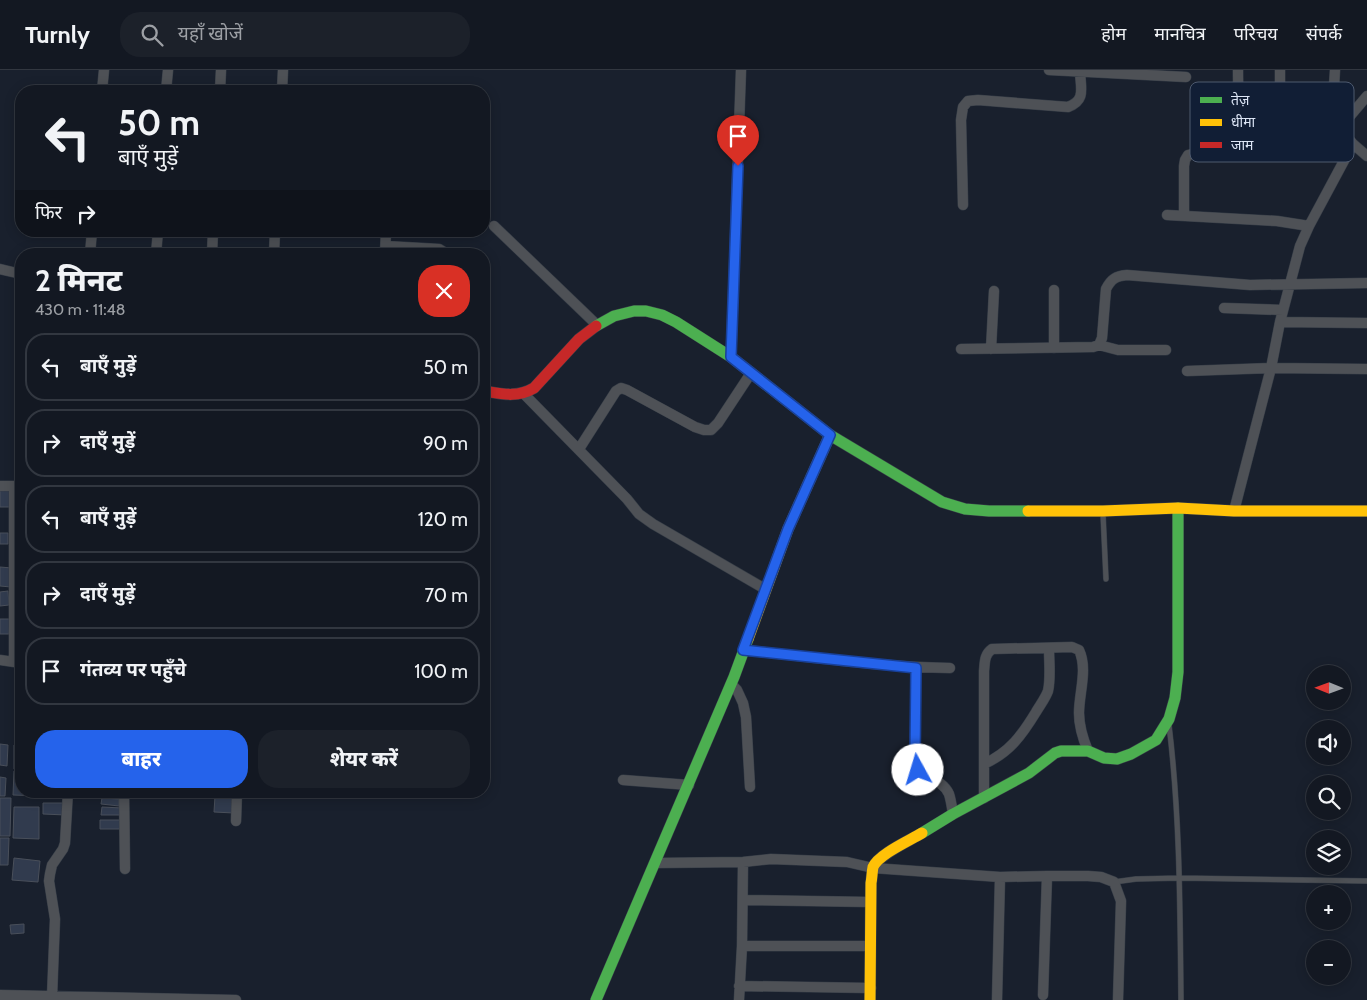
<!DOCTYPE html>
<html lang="hi">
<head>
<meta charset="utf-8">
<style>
	:root { --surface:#131822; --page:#1c212a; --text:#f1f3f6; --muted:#9da0a5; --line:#323740; --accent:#2563eb }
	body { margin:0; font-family:Cabin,"Noto Sans Devanagari",sans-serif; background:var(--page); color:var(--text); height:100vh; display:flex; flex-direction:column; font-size:19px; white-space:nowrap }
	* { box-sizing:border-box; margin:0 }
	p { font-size:16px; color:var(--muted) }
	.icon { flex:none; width:28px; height:28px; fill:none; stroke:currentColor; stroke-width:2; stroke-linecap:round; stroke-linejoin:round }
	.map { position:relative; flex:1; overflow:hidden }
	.sheet { position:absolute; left:15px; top:178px; width:475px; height:550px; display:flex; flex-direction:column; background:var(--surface); border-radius:20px; box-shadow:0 2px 12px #0003,0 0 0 1px var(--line) }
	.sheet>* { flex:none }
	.hud { position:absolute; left:15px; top:15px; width:475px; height:152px; border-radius:20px; box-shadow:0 2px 12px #0003,0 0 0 1px var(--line); background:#131822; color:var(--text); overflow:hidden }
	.needle { width:32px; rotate:271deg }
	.tools { position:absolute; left:1306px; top:595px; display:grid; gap:10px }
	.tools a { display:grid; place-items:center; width:45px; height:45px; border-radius:50%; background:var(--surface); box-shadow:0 2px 12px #0003,0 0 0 1px var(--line); font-size:25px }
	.pin { position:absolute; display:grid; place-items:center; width:42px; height:42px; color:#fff; margin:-51px -21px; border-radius:50% 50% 50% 0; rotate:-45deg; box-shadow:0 0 5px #0007 }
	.pin .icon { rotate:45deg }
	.me { position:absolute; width:55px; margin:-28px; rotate:354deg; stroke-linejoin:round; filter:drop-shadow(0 0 4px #0008) }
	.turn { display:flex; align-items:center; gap:18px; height:105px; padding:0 20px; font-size:22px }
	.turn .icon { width:65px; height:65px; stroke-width:2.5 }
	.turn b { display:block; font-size:35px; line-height:42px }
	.then { display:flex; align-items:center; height:48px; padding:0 20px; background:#0003; gap:10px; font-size:19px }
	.round { display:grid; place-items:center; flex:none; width:52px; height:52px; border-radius:20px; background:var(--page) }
	.overview { display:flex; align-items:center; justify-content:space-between; height:85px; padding:0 20px }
	h1 { font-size:30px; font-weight:800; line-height:38px }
	.button { display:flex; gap:10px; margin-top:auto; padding:10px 20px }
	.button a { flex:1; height:58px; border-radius:20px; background:var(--accent); color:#fff; font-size:20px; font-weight:800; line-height:58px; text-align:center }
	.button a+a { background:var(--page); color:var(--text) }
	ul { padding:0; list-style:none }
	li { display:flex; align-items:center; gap:15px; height:68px; margin:0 10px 8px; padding:0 10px; border:2px solid var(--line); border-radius:20px }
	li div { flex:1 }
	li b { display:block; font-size:19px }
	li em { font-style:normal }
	header { display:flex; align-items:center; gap:30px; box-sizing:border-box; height:70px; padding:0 25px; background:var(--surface); border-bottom:1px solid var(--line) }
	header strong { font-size:24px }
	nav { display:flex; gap:28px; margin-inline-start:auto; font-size:18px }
	.search { width:350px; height:45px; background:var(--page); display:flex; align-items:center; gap:12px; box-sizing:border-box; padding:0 18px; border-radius:20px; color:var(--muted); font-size:19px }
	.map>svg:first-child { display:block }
	.building { fill:#313b4e; stroke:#494f5a }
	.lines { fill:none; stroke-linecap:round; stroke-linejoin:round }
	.lane-casing { stroke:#363d47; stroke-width:6 }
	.street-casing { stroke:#363d47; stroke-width:11 }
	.fast-casing { stroke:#363d47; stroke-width:12 }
	.slow-casing { stroke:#363d47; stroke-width:12 }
	.jam-casing { stroke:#363d47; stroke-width:12 }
	.lane { stroke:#4e5156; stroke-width:5 }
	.street { stroke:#4e5156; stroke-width:10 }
	.fast { stroke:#4caf50; stroke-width:11 }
	.slow { stroke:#ffc107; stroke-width:11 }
	.jam { stroke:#c62828; stroke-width:11 }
	.route-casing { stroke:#184099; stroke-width:12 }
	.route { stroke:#2563eb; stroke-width:9 }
	.key { fill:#111e35; stroke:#4e5a6f; stroke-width:1 }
	.key-label { font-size:14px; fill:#dde6f6 }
</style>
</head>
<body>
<header>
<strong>Turnly</strong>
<div class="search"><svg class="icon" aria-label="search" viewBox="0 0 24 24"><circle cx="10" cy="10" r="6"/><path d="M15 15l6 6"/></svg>यहाँ खोजें</div>
<nav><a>होम</a><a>मानचित्र</a><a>परिचय</a><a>संपर्क</a></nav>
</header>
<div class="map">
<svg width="1367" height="930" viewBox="0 0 1367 930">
	<rect width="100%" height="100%" fill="#19202d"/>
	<!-- building -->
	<path class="building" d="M19 411H21V428H18Z
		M0 420H12V437H0Z
		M0 463H8V474H0Z
		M0 497 12 498 11 517 0 516Z
		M8 521 9 535 0 536V522Z
		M0 549H10L9 564H0Z
		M18 559H21V579L17 578Z
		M0 674 8 675 7 696 0 695Z
		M14 675H21V699H14Z
		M14 701 21 702V721H39V726L13 725Z
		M0 707 6 708 5 726H0Z
		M102 721H120V726H102Z
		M215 726 234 727V743L214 742Z
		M0 728H11L10 766H0Z
		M102 728 119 729V736L101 734Z
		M43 733H67L66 745 43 744Z
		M14 737H39V769L13 768Z
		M102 737 122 738V745H101Z
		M100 750H122V759H100Z
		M0 768H9L8 795H0Z
		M14 788 40 791 38 812 12 810Z
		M24 854V863L11 864 10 855Z"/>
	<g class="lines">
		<defs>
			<path id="lane" d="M1103 444 1106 509
				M1169 655C1180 746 1180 838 1181 930
				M1114 812 1136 809 1180 808 1367 811"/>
			<path id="street" d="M1049 0 1186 7
				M1280 0V12L1282 22 1287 26 1316 37 1332 49 1353 74 1367 86
				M102 21 104 0
				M166 21 168 0
				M220 21 221 0
				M282 21 283 0
				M1332 49 1335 0
				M1339 59 1367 26
				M963 135 961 50 963 37 968 31 978 30 1068 37C1087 30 1080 17 1080 0
				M1167 145 1277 151 1309 156
				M1184 146V96L1185 90 1188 85C1202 81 1217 86 1231 82 1240 66 1238 20 1238 0
				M494 156 597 255
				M386 176 439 179 447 184
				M90 184 92 161
				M156 184 158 161
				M212 184 213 161
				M274 184 275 161
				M385 184 386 161
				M0 199 21 204
				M1224 238 1283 240
				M1280 252 1367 253
				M1099 275 1118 280H1166
				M1054 278V220
				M961 279 1093 277 1099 275 1102 268 1106 219C1111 209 1116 206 1127 205L1250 215 1367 213
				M991 279 994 221
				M731 287 741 0
				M1187 301 1271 298 1367 299
				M525 325 627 429 639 444 653 454 765 519
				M579 379 616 321 621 318 627 320 695 357 704 360H711L718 353 751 303
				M0 416H14V592
				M1234 441 1271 298 1280 252 1300 176 1309 156 1353 74
				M743 580C812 587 881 597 950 598
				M0 590 21 593
				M916 598 915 689 918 700C928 707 944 712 949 724 951 730 952 738 953 744
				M731 614 737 620 743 633 746 647 750 717
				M984 694C1010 682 1022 665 1036 642 1040 635 1045 629 1048 621 1051 608 1049 592 1049 578
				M623 710 689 715
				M124 721 125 799
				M984 728V601C985 592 984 585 992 579L1072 577 1079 580C1088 599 1079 623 1079 643 1079 657 1083 669 1088 681
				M236 751 237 721
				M655 793 743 792 771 789 847 792 873 798 1000 807 1047 806H1088L1101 807 1114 812 1121 831 1118 930
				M743 830 870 832
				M742 876H870
				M739 916 871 918
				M0 925 236 930
				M1043 925 1047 806
				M52 927 55 849 49 811 50 804 52 795 63 779 65 773 68 721
				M739 930 742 876 743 792
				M997 930 1000 807"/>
			<path id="fast" d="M596 256 614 246 634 241H646L662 245 676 252 731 287 830 365 942 432 965 439 989 441H1028
				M922 763 953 744 1029 703 1055 683 1061 681H1088L1104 688 1117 689 1131 684 1156 670 1169 649 1175 628 1178 602V438
				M596 930 734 607 748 569"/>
			<path id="slow" d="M1028 441H1103L1178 438 1234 441H1367
				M748 569 788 459 830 365
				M870 930 871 813C872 808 872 802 873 797 879 784 909 771 922 763"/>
			<path id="jam" d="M484 321C502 324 517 328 534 318L579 269 596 256"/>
		</defs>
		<!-- lane casing -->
		<use href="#lane" class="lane-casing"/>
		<!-- street casing -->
		<use href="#street" class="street-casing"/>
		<!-- fast casing -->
		<use href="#fast" class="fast-casing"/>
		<!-- slow casing -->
		<use href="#slow" class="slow-casing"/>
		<!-- jam casing -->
		<use href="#jam" class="jam-casing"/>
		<!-- lane -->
		<use href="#lane" class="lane"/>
		<!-- street -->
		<use href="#street" class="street"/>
		<!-- fast -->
		<use href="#fast" class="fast"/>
		<!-- slow -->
		<use href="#slow" class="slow"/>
		<!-- jam -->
		<use href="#jam" class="jam"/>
	</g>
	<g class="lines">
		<defs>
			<path id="route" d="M738 96 731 287 830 365 788 459 743 580 916 598 915 689 918 700"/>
		</defs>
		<!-- route casing -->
		<use href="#route" class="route-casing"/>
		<!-- route -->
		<use href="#route" class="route"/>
	</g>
	<!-- legend -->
	<rect x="1190" y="12" width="164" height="80" rx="8" class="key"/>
	<rect x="1200" y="27" width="22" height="6" fill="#4caf50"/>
	<rect x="1200" y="49" width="22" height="7" fill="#ffc107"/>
	<rect x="1200" y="72" width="22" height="6" fill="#c62828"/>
	<g class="key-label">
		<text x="1231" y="35">तेज़</text>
		<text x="1231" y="57">धीमा</text>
		<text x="1231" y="80">जाम</text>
	</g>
</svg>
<div class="tools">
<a><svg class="needle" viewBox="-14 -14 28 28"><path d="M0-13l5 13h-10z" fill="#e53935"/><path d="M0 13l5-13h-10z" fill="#9da0a5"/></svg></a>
<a><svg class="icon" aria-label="sound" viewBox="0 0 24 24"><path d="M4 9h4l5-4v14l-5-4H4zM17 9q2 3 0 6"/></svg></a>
<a><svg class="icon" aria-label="search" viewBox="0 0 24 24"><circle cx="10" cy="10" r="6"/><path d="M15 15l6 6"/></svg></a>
<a><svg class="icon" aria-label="layers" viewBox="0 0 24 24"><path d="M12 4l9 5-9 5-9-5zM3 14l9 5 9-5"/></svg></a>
<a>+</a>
<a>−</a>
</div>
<div class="pin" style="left:738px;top:96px;background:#d93025"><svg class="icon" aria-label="arrive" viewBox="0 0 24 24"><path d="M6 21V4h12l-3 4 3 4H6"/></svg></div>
<svg class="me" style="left:918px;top:700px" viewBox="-20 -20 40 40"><circle r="19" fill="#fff"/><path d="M0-13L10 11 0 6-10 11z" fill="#2563eb"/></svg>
<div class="hud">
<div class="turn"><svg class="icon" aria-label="left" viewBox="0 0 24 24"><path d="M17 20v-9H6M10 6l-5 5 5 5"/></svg><div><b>50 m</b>बाएँ मुड़ें</div></div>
<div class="then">फिर<svg class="icon" aria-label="right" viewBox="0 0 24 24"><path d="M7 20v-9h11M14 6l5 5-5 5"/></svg></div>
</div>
<section class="sheet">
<div class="overview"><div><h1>2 मिनट</h1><p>430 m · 11:48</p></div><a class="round" style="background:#d93025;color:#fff"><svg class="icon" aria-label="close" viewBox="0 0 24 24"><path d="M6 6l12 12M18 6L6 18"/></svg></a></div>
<ul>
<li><svg class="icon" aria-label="left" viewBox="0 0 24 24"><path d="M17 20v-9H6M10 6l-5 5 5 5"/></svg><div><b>बाएँ मुड़ें</b></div><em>50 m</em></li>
<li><svg class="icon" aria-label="right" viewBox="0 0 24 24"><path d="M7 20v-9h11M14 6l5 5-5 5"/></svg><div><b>दाएँ मुड़ें</b></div><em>90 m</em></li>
<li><svg class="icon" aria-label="left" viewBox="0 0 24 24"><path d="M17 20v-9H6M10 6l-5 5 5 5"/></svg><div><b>बाएँ मुड़ें</b></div><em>120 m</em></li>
<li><svg class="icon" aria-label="right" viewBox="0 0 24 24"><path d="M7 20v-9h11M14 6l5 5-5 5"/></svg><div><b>दाएँ मुड़ें</b></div><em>70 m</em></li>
<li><svg class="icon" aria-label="arrive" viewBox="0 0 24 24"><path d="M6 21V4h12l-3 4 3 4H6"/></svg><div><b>गंतव्य पर पहुँचे</b></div><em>100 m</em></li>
</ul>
<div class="button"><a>बाहर</a><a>शेयर करें</a></div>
</section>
</div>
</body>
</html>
